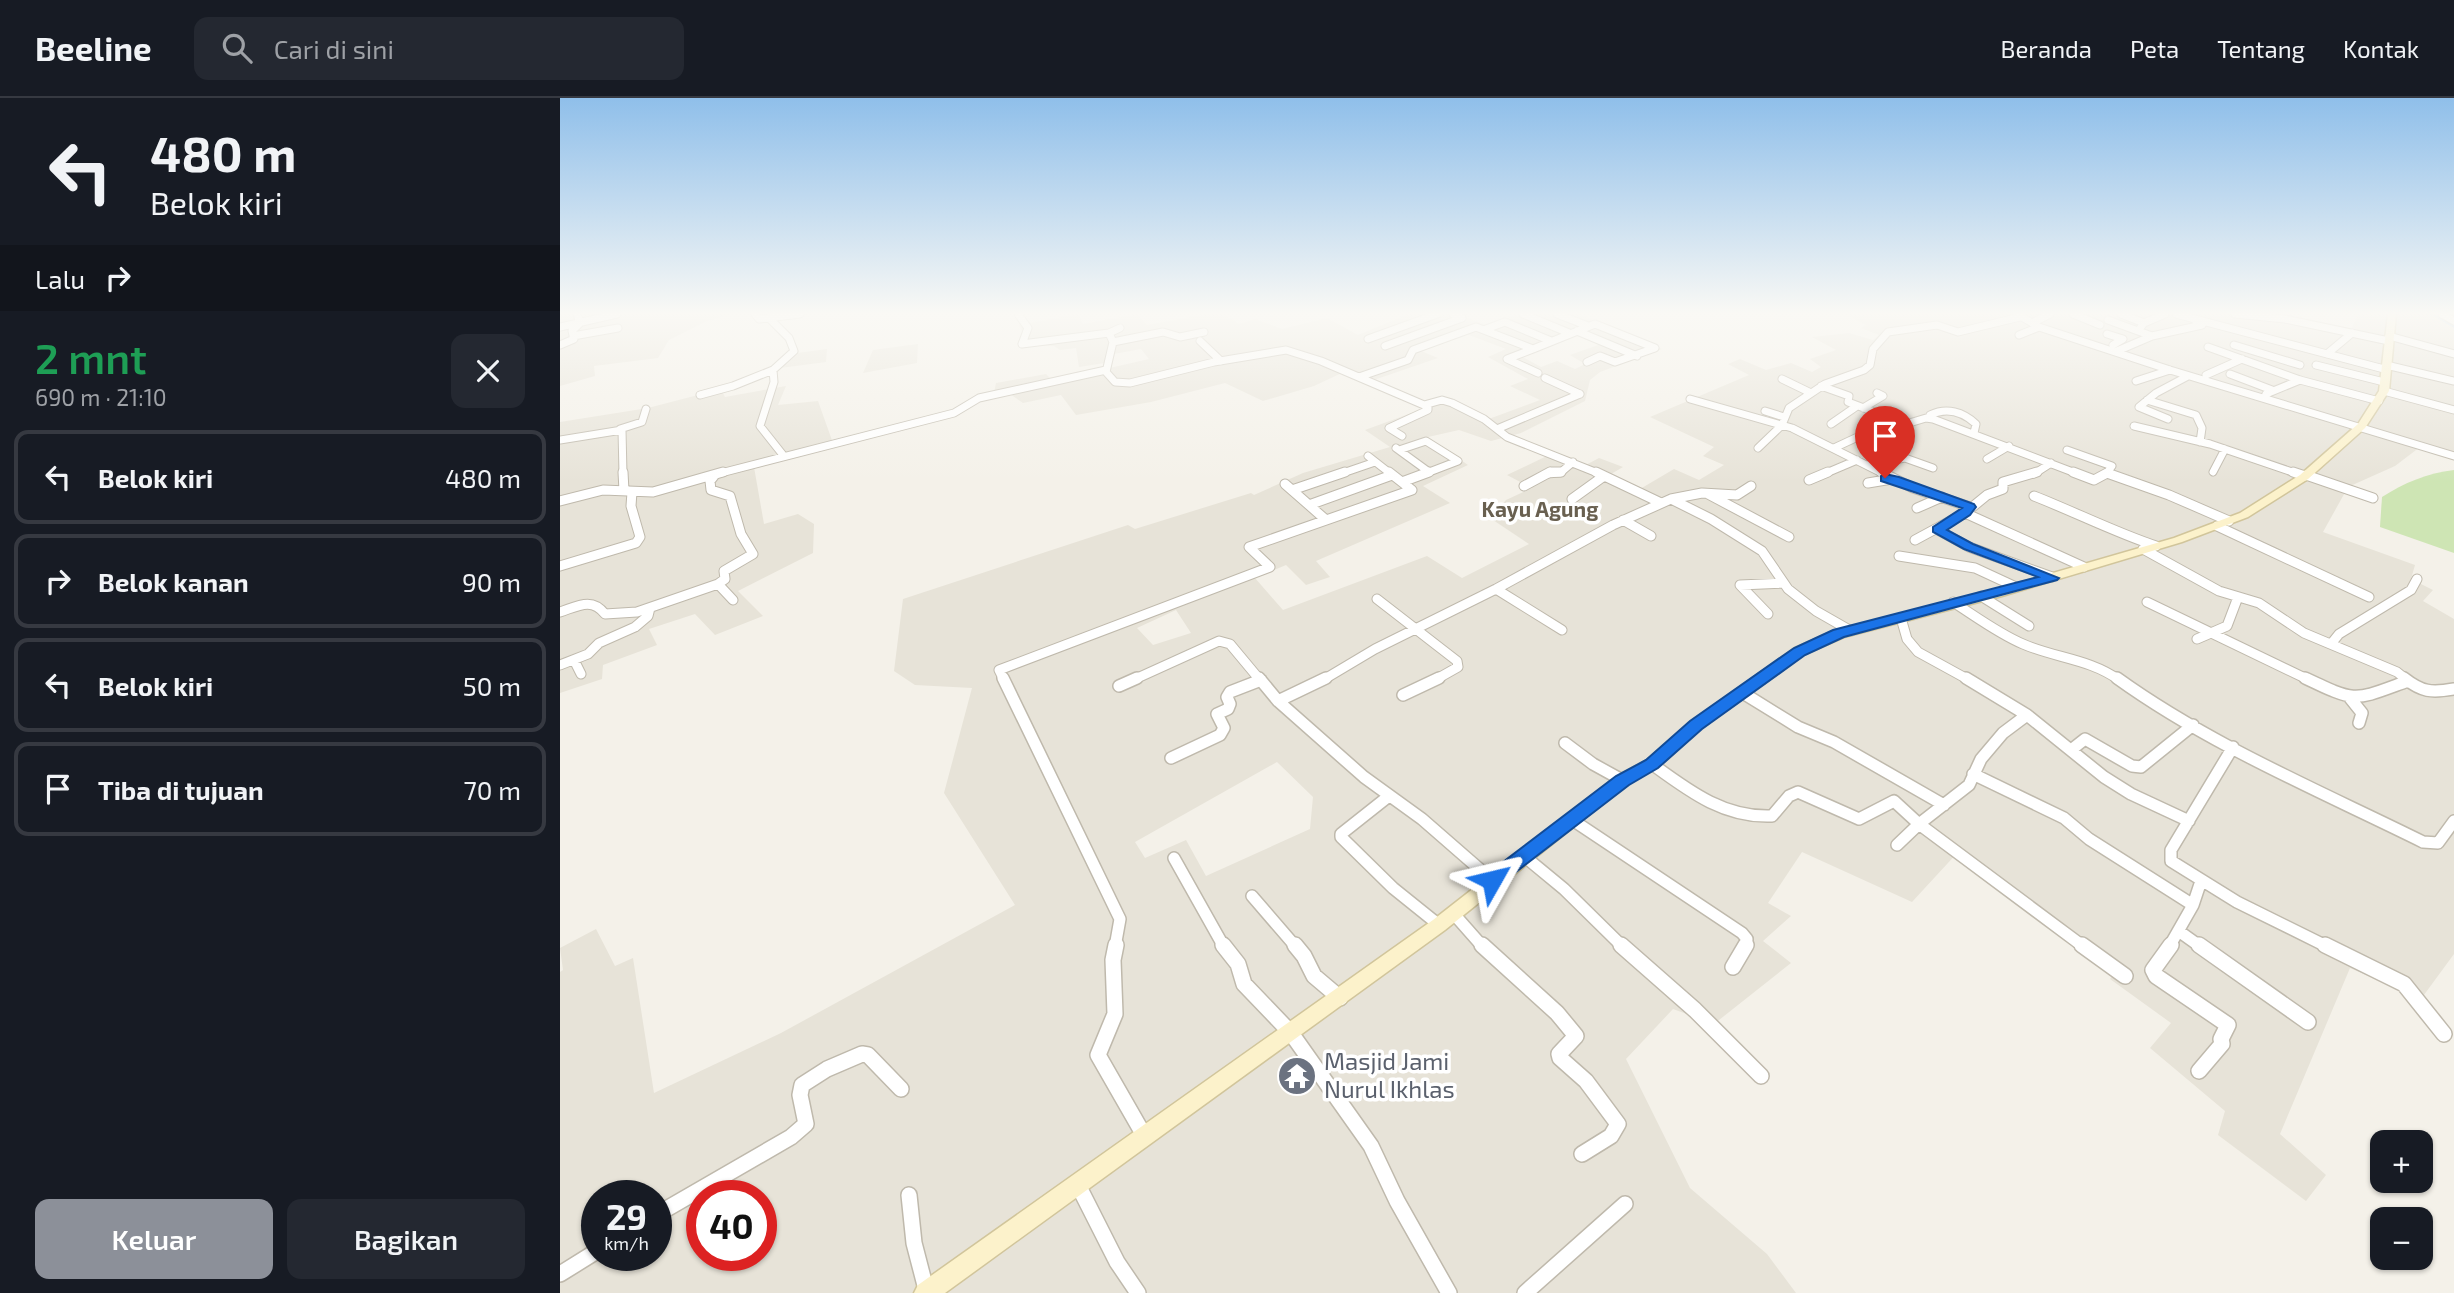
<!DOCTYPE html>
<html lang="id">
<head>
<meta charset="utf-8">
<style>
	:root { --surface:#171b24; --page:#242831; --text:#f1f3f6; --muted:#9ea1a6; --line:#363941; --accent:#8c9099 }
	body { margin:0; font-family:"Exo 2",sans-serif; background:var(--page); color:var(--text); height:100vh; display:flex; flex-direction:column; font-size:26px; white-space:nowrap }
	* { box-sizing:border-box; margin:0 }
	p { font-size:23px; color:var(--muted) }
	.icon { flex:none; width:38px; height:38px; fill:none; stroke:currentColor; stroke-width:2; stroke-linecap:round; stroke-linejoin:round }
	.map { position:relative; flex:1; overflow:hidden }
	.side { display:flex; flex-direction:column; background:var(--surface); width:560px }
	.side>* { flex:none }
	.top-card { background:#171b24; color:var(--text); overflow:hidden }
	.controls { position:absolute; left:1810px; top:1032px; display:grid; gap:14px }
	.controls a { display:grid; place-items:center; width:63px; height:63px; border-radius:14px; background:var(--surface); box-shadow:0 2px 5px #0004; font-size:35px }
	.speed { position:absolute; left:21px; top:1082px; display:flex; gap:14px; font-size:35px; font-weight:700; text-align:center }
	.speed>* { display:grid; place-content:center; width:91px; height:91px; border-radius:50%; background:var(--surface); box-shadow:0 2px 5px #0004; line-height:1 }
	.speed small { font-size:18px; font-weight:400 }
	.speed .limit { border:10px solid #d22; background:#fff; color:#111 }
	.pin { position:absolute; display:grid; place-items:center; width:60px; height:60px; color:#fff; margin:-72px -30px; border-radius:50% 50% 50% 0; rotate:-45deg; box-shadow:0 0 7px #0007 }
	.pin .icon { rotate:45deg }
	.me { position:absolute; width:77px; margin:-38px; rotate:53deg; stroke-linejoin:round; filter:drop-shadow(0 0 5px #0008) }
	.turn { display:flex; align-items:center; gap:24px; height:147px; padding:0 35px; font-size:32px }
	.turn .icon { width:91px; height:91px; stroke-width:2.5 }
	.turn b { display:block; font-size:49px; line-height:60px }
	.then { display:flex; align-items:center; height:66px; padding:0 35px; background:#0003; gap:14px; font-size:26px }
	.round { display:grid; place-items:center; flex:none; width:74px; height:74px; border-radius:14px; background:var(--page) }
	.summary { display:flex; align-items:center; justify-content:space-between; height:119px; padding:0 35px }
	h1 { font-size:42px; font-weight:600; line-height:52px; color:#1e9e55 }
	.cta { display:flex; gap:14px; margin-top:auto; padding:14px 35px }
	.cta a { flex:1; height:80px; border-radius:14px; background:var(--accent); color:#fff; font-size:28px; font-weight:600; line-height:80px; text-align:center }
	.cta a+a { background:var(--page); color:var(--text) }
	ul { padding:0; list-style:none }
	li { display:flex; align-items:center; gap:21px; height:94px; margin:0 14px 10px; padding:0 21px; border:4px solid var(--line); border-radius:14px }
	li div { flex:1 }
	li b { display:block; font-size:26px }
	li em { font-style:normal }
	header { display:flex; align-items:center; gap:42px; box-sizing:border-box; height:98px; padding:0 35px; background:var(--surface); border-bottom:2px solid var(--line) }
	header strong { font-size:33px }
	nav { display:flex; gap:38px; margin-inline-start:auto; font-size:24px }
	.search { width:490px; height:63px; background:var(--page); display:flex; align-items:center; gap:18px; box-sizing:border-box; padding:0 24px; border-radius:14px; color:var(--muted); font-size:26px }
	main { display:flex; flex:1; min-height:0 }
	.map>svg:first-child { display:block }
	.residential { fill:#e7e3d8; fill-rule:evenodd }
	.green { fill:#cee5b4 }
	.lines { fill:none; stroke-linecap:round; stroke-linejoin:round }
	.river { fill:#a9cfed; fill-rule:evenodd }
	.street-far3-casing { stroke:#bfb9ac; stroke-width:9 }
	.street-far2-casing { stroke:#bfb9ac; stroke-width:11 }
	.street-far1-casing { stroke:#bfb9ac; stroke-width:14 }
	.street-casing { stroke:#bfb9ac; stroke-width:18 }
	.secondary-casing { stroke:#d1c59b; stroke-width:3 }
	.street-far3 { stroke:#fff; stroke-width:7 }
	.street-far2 { stroke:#fff; stroke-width:9 }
	.street-far1 { stroke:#fff; stroke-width:11 }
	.street { stroke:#fff; stroke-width:15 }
	.secondary { fill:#fcf2cb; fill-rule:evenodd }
	.route { fill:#1a73e8; stroke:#114b97; stroke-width:2 }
	.labels { text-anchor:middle; stroke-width:7; stroke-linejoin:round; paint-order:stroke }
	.far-quarter-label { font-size:21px; font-weight:bold; fill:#696050; stroke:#fff }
	.near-worship-label { font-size:24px; fill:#5b616d; stroke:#fff; text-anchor:start }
</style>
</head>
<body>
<header>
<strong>Beeline</strong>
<div class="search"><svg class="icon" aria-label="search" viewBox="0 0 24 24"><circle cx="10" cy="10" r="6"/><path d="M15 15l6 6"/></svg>Cari di sini</div>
<nav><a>Beranda</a><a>Peta</a><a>Tentang</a><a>Kontak</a></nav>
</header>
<main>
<section class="side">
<div class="top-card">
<div class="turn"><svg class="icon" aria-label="left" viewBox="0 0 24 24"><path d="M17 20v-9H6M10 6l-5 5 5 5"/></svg><div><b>480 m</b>Belok kiri</div></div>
<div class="then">Lalu<svg class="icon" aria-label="right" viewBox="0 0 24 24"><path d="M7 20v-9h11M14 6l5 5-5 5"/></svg></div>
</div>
<div class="summary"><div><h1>2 mnt</h1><p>690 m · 21:10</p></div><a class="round"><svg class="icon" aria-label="close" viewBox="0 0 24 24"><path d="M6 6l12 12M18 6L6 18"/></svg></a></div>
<ul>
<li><svg class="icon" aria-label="left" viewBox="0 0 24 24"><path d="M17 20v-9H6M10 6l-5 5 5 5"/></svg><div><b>Belok kiri</b></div><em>480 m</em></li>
<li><svg class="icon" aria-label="right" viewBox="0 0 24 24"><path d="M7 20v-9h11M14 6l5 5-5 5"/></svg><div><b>Belok kanan</b></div><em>90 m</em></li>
<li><svg class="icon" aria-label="left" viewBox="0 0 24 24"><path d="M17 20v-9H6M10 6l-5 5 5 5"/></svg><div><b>Belok kiri</b></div><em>50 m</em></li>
<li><svg class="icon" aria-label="arrive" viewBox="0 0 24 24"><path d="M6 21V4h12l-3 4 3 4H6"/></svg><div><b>Tiba di tujuan</b></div><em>70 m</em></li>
</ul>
<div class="cta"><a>Keluar</a><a>Bagikan</a></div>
</section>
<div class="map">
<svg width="1894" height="1195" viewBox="0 0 1894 1195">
	<rect width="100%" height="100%" fill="#f4f1e9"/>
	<!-- residential -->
	<path class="residential" d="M0 216H172L147 223 109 242 98 260 34 268 35 278 0 288Z
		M518 216 523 226 577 216 587 227 647 216H663L679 226 695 221 722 231 767 220 798 237 849 216H897L926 227 959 216H1018L1102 251 1040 274 1030 282 1025 303 961 335 931 343 899 332 868 339 908 367 863 388 890 405 756 463 770 479 746 487 726 467 695 480 723 512 867 458 902 480 969 446 930 420 946 402 972 390 947 377 991 356 1022 369 1039 360 1063 369 1046 379 1075 394 1114 371 1139 382 1164 367 1143 358 1154 349 1090 319 1189 277 1168 266 1180 261 1206 272 1231 265 1252 274 1261 269 1250 261 1276 252 1252 239 1289 235 1313 242 1319 237 1301 230 1306 227 1285 216H1715L1790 234 1798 216H1894V361L1860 349 1835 368 1788 389 1763 434 1855 467 1851 481 1873 492 1863 503 1894 521V856L1861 901 1790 870 1720 1036 1766 1077 1746 1103 1658 1037 1665 1013 1590 950 1611 925 1550 881 1561 865 1440 792 1399 753 1352 804 1242 754 1208 805 1231 818 1203 843 1231 865 1154 926 1113 911 1066 961 1130 1090 1207 1156 1236 1195H0V874L3 872 0 850 36 831 55 868 73 860 94 995 221 935 455 807 384 695 412 590 355 587 334 573 343 501 568 427 575 431 691 395 694 397 743 375 830 349 805 332 887 302 926 322 980 302 950 288 968 281 928 259 946 251 904 235 861 253 878 260 811 283 786 273 754 288 703 303 665 285 591 304 516 317 501 297 463 305 450 296 434 295 436 285 486 276 493 283 589 261 581 251 554 256 551 264 519 269 516 250 500 252 494 248 468 247 459 227ZM1015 235 1041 246 1010 257 1025 266 1015 271 997 263 981 269 961 258ZM616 512 631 535 593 547 577 530ZM717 664 753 699 750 731 646 778 626 742 585 760 575 744ZM37 1097H96V1157H37ZM142 1097H201V1157H142Z
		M358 246 357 265 303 275 313 252Z
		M267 251 266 264 220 270 230 256Z
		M226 288 218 307 258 303 274 348 194 369 204 426 238 416 254 426 253 455 178 493 203 518 155 537 135 516 89 531 97 547 43 567 42 581 0 595V324L88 310 161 291 165 299Z"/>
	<!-- green -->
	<path class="green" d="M1894 372V455L1820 429 1822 399C1844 385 1867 375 1894 372Z"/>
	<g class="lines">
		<!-- river -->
		<path class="river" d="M1870 216H1884L1894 222V230Z"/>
		<defs>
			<path id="street-far3" d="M195 216 199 221 240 216
				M458 216 468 230 462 246
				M963 216 1009 235
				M997 216 1028 228
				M1457 216 1479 229 1610 272 1894 358
				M1513 216 1540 227
				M1561 216 1584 225 1578 233 1592 238
				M1616 216 1824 271
				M1675 216 1725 221 1829 243
				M1882 216 1894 223
				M211 222 229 240 234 253 213 272 214 284 200 328 223 357
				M1548 222 1578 233
				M1472 225 1490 216
				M1584 225 1605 216
				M0 229 57 216
				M560 230 549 235 553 244 546 274 555 284 570 285 654 264 726 252 761 263 864 307 882 302 892 305 924 321 947 339 1040 376
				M926 231 945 224 991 243
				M1017 233 1077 258
				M1547 236 1563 241 1553 247
				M1459 237 1479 229
				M13 238 58 230
				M1829 238 1894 256
				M808 241 877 216
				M640 243 661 263
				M553 244 603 234 620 239 644 234
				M462 246 549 235
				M0 247 14 241 12 233 20 225 17 216
				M1674 247 1740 267
				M825 248 902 220 893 216
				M1648 249 1740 282 1819 303
				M973 251 1035 226 1095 250 1055 264 1040 258 1027 264
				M1557 253 1592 238 1642 227 1636 224
				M1767 256 1792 235
				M1756 267 1824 284
				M1826 267 1894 283
				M1670 276 1712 292
				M1646 277 1682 261
				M799 279 848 262 853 252 916 229 973 251 947 261 978 275
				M985 280 1020 296
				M1222 281 1251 295
				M1576 283 1610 272
				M1261 288 1289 298 1288 304 1346 326 1366 320 1373 321 1518 376
				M1824 293 1894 312
				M1706 296 1740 282
				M140 297 173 288 213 272
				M1130 301 1232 330 1324 376
				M1587 302 1636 317 1642 330 1640 344
				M1303 310 1323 298 1317 295
				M1205 313 1224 319
				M1370 317C1387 309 1403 314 1416 326L1414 335
				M1608 321 1579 309 1596 295 1628 278
				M1271 326 1297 308
				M1574 328 1650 346 1738 376
				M60 331 82 324 86 311
				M937 331 1020 296
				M842 338 829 330 868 312V306
				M0 342 62 332 63 376
				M836 350 869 374
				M1198 350 1222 327 1229 310 1265 286 1304 272 1310 267 1313 251 1328 234 1377 227 1398 234 1460 219
				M1274 350 1334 322
				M839 352 866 343 898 363 864 376
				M1507 352 1552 368 1547 375
				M808 358 831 376
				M1427 361 1449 348
				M1307 367 1345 360 1373 370
				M1653 374 1665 351
				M157 376 394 315 419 300 546 272
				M780 376 815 364
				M987 376 1000 375 1013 364
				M1264 376 1297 362
				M1474 376 1491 365
				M1546 376H1549"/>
			<path id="street-far2" d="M63 374 64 393
				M990 374H1001
				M1036 374 1099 404
				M1321 374 1353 390 1410 409
				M1513 374 1534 382 1547 375 1609 397 1669 423
				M1733 374 1745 378
				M1746 377 1813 400
				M1249 382 1268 374
				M842 384 869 374
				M1308 385 1332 381
				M725 386 766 422
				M964 388 990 374
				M732 392 785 374
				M1148 396 1229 439
				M1474 398C1515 414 1554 434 1596 448
				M1012 401 1044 378
				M1111 401 1142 395 1177 397 1191 388
				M0 403 43 392 93 394 163 374
				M749 407 832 377
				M1357 410 1382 399
				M1405 415 1524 469
				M1063 422 1091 438
				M1657 428 1809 499
				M1378 432 1409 449 1492 479
				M1355 442 1405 415 1427 397 1443 391V384L1477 374
				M1583 451 1659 493 1699 505 1744 535 1837 574 1847 582
				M1339 458 1415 470 1456 489
				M0 468 76 445 80 439 71 408 72 394
				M158 486 173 502
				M936 491 1002 532
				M1421 498 1469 528
				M817 501 897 563 898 569 875 582
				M1393 504C1415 518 1439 536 1463 546 1495 560 1530 561 1559 582
				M1587 504 1749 582
				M0 514C18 508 32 499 45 516L77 514 158 486 165 481 164 473 193 456 181 436 170 398 151 392 150 383 154 378
				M1208 516 1180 487 1223 485
				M1341 520 1347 541 1358 554 1409 582
				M1637 541 1667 528 1678 499
				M1771 546 1779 536 1851 492 1857 481
				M14 562 21 576
				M0 567 28 556 39 545 75 529 88 518 90 510
				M444 582 439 572 710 469 689 449 852 392 829 374
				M573 582 659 543 670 546 700 582
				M763 582 815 551 936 491 1053 427 1111 401 1151 421 1202 453 1228 491 1256 513 1291 533"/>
			<path id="street-far1" d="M443 580 560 821 555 849
				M699 580 718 603 804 679 862 721 932 782
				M1406 580 1467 617 1443 635 1421 661 1409 687 1359 726 1524 849
				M1557 580C1650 647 1760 693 1863 744L1878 745 1894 723
				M1745 580C1798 605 1793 603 1848 583
				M1844 580C1862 594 1871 595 1894 591
				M559 588 577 580
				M1183 595 1238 629 1274 644 1384 707
				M843 597 879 580
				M1790 600 1802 615 1799 625
				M718 603 766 580
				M1467 617 1544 679 1571 696 1629 723
				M1005 645 1033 666 1062 682
				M1673 649 1611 752V763L1677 804 1768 849
				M1511 652 1525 641 1572 668 1581 669 1633 627
				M611 660 660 637 664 630 657 616 668 611 670 606 667 599 670 594 701 582
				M1092 666C1129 693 1164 720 1212 718L1229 698 1238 694 1299 721 1334 703 1359 726 1337 747
				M1413 676 1504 720 1529 741 1633 807 1609 849
				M829 698 781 736V739L833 790 879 827
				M1011 721 1182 835 1187 841 1186 849
				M964 758 1004 791 1063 849
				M614 760 664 849
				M692 798 736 849
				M1633 807 1641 783
				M893 815 923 849
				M1620 834 1641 849"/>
			<path id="street" d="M556 847 553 862 555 916 538 957 585 1039
				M663 847 678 866 684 886 731 935 811 1048 837 1103 889 1195
				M735 847 744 858 754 878 780 900
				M922 847 997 915 1016 938 999 956 1000 960 1026 983 1058 1026 1051 1038 1022 1056
				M1061 847 1135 912 1201 978
				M1522 847 1565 878
				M1611 847 1593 872 1596 878 1668 927 1661 941 1662 946 1639 973
				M1639 847 1748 924
				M1765 847 1844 886 1884 936
				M1173 869 1186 847
				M518 1087 557 1164 578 1195
				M349 1097 354 1145 367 1195
				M96 1117 231 1039 246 1026 240 997 242 987 267 971 302 956 308 957 341 991
				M0 1176 37 1153
				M965 1195 1065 1106"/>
			<path id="secondary" d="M1828 216H1836L1829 293 1805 330 1748 381 1688 419 1622 444 1442 498 1284 539 1245 556 1141 630 1097 670 1067 686 885 832 385 1195H354L358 1187 873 822 1057 678 1087 662 1131 624 1235 550 1274 533 1434 492 1614 440 1680 415 1740 377 1798 326 1819 293Z"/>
		</defs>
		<!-- street-far3 casing -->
		<use href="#street-far3" class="street-far3-casing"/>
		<!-- street-far2 casing -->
		<use href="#street-far2" class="street-far2-casing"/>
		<!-- street-far1 casing -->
		<use href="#street-far1" class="street-far1-casing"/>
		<!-- street casing -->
		<use href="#street" class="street-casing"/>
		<!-- secondary casing -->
		<use href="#secondary" class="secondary-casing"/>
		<!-- street-far3 -->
		<use href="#street-far3" class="street-far3"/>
		<!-- street-far2 -->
		<use href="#street-far2" class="street-far2"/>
		<!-- street-far1 -->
		<use href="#street-far1" class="street-far1"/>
		<!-- street -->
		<use href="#street" class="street"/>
		<!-- secondary -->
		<use href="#secondary" class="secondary"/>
	</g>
	<!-- sky -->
	<linearGradient id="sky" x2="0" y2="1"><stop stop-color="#8fbfea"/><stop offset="0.56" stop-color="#faf9f5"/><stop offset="1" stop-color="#faf9f5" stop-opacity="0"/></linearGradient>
	<rect width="1894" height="384" fill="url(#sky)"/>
	<!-- route -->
	<path class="route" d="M1325 376 1339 379 1414 406 1416 409 1410 417 1387 432 1413 446 1499 480 1497 482 1284 539 1245 557 1142 631 1098 670 1069 687 939 787 932 789 926 787 923 782 926 777 1056 678 1086 662 1130 623 1234 550 1273 532 1478 479 1404 451 1373 434V429L1402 410 1321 383V378Z"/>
	<!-- icons -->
	<defs>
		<symbol id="temple-disc" viewBox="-11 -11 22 22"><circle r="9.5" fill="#6b7280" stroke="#fff"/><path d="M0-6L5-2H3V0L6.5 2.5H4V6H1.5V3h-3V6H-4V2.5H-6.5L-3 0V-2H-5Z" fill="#fff"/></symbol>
	</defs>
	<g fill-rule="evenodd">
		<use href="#temple-disc" x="715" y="956" width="44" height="44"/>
	</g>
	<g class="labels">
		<!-- far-quarter labels -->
		<g class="far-quarter-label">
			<text x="980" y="419">Kayu Agung</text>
		</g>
		<!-- near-worship labels -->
		<g class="near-worship-label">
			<text x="764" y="972">Masjid Jami<tspan x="764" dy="28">Nurul Ikhlas</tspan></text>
		</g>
	</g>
</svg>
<div class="controls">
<a>+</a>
<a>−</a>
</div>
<div class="speed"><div>29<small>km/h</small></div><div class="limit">40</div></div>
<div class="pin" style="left:1325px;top:380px;background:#d93025"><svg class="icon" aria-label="arrive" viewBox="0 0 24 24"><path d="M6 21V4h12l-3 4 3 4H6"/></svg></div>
<svg class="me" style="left:932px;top:782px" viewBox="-20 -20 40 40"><path d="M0-17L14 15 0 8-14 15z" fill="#1a73e8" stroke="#fff" stroke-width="4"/></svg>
</div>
</main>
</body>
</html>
